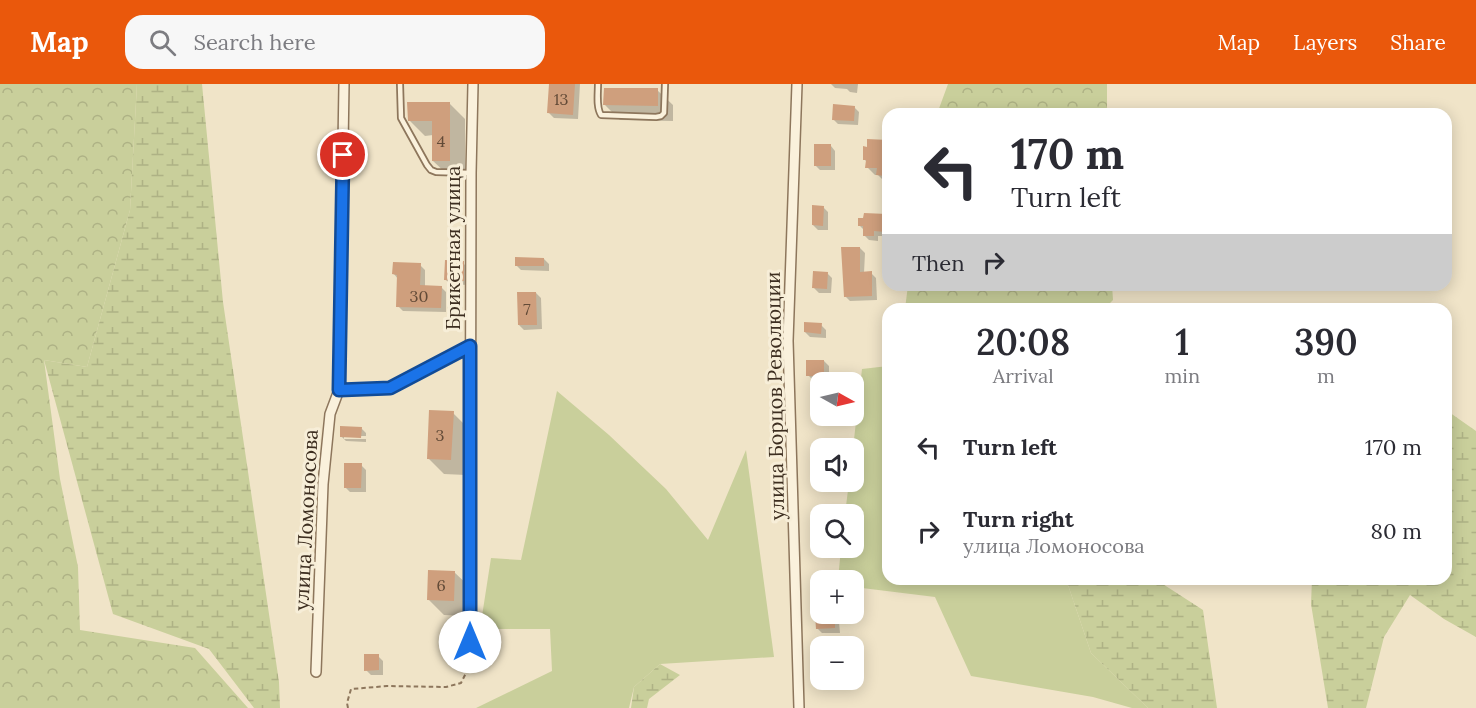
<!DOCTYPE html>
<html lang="en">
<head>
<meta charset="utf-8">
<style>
	:root { --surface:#fff; --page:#f7f7f7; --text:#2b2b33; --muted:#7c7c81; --accent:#ea580c }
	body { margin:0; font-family:Lora,serif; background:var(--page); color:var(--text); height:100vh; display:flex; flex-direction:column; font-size:22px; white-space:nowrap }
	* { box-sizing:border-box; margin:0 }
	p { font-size:20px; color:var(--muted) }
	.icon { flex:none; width:33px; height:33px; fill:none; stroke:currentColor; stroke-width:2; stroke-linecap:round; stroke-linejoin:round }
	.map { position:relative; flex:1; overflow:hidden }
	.panel { position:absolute; left:882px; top:219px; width:570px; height:282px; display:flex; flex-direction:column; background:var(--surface); border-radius:18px; box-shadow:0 3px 15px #0003 }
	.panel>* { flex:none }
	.top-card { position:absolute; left:882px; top:24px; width:570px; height:183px; border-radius:18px; box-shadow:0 3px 15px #0003; background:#fff; color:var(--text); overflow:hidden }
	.needle { width:39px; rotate:98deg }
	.tools { position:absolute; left:810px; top:288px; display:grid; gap:12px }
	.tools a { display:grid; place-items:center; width:54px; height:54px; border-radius:12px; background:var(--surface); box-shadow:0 3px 15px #0003; font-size:30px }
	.pin { position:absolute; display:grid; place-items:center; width:51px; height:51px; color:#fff; margin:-26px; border:3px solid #fff; border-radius:50%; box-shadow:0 2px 6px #0007 }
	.me { position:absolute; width:66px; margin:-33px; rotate:0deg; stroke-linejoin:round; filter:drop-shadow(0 0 4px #0008) }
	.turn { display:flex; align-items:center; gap:21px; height:126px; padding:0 30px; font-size:27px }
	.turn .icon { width:78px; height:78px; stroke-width:2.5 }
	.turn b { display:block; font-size:42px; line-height:51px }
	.then { display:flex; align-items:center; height:57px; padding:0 30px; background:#0003; gap:12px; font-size:22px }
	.eta { display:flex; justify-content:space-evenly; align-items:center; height:102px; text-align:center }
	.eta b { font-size:36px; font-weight:600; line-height:42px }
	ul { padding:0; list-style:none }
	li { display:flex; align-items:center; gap:18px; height:84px; padding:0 30px }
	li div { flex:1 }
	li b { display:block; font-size:22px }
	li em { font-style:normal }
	header { display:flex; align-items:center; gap:36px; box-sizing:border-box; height:84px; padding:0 30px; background:var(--accent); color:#fff }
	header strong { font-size:28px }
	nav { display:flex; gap:33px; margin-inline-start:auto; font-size:21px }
	.search { width:420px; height:54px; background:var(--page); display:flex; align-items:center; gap:15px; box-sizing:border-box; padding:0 21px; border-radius:18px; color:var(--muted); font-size:22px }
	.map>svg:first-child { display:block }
	.green { fill:#c9cf9b }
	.forest { fill:url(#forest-crowns) }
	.wetland { fill:url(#wetland-marsh) }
	.shadow { fill:#0003 }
	.building { fill:#cf9f7d }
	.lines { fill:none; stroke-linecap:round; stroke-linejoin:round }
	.service-casing { stroke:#8d765c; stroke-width:8 }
	.minor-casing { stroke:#8d765c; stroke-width:12 }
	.path { stroke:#8d765c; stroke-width:2; stroke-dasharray:4.5 3; stroke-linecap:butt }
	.service { stroke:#faf1dc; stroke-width:4.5 }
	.minor { stroke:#faf1dc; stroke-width:9 }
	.route-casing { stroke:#114b97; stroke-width:15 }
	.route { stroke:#1a73e8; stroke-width:10 }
	.labels { text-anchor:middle; stroke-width:6; stroke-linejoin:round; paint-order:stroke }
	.number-label { font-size:16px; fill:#624a37 }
	.street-label { font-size:20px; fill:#3d2e20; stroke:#f7eed8 }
</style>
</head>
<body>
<header>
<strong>Map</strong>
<div class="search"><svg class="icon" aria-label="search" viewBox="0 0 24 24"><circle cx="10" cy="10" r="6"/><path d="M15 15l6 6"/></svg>Search here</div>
<nav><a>Map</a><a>Layers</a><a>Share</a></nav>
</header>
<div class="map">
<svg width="1476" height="624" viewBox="0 0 1476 624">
	<defs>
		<pattern id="forest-crowns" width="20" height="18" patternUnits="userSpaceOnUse" patternTransform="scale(1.5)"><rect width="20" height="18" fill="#c9cf9b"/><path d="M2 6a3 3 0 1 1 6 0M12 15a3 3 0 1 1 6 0" fill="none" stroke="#aeb285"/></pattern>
		<pattern id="wetland-marsh" width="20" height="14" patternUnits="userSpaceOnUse" patternTransform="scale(1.5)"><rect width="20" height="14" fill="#c9cf9b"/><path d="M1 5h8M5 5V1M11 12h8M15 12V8" fill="none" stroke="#aeb285"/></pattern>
	</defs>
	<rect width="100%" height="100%" fill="#f0e4c8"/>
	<!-- green -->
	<path class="green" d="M888 282V495H1066L1091 569 1148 624H1132L1093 613 971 592 935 513 854 503V496H838L841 464H854V430H845L849 398H854L853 364 862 285Z
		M557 307 609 351 666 405 708 456 746 366 774 573 660 580 634 603 629 624H476L552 587 550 545H480L491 474 521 476Z"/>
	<!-- forest -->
	<path class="forest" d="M0 0H137L130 126 87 283 44 276 60 395 78 483 80 546 195 564 248 624H0Z
		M948 0H1107V30H937Z
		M908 201H1112L1113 216 1104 225H905Z"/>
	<!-- wetland -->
	<path class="wetland" d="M137 0H202L223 218 279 598 280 624H254L209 565 113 530 44 276 87 283 130 126Z
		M1446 326 1476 347V553L1444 535 1410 511 1384 553 1366 624H1328L1311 520 1312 495H1446Z
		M1066 495H1155L1203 526 1217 624H1148L1091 569Z
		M660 580 680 591 649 615 647 624H631L634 603Z"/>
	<!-- shadow -->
	<path class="shadow" d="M551 0H580L578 35 554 34 549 29Z
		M831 0H858L857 9 850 8 847 5 835 4Z
		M657 6 673 21V37L620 36 605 21Z
		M449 19 465 35V92H449L433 77V51L425 52 409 36Z
		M854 23 859 28 858 41 838 40 833 35Z
		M888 58V99H886L878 91H875L867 83V78L864 75 868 64Z
		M831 62 835 67V86H820L815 81Z
		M823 123 828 128V146H818L813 141Z
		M886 131 888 133V152H878V157L869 156 864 151 865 147 860 142Z
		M860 164 865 169 864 189H871L876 194 877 216 850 217 845 212Z
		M544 175 549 180V187L521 186 516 181Z
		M463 179 468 184V201L450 200 445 195Z
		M420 181 425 186V203H441L446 208V228L403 227 398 222V195L394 190Z
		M827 189 832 194 831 209H819L814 204Z
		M536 209 541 214 542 245 524 246 519 241Z
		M821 241 826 246V254L810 253 805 248Z
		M824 277 829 282V296H813L808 291Z
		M453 329 468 344 466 391 444 390 428 374Z
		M361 344 366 349V352H344V355H366V358L346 357 341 352Z
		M361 381 366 386V408H350L345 403Z
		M813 440H820V452H819L814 448Z
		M454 488 470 503 468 532 444 531 429 516Z
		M817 526H820V530H848L849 538H839L840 549H822L817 544Z
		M378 572 383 577V591H371L366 586Z"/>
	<!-- building -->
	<path class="building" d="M549 0H575L573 31 547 29Z
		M604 4H658V22L603 21Z
		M407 18H450V77H432V37H408Z
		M833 20 855 22 854 37 832 36Z
		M867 55 888 56V85H885V92L876 91 877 84H865L866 76H863V62L867 63Z
		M814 60H831V82H814Z
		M812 121 824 122 823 142 812 141Z
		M864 129 887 130 886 148 874 147V152H863V142H858V134H863Z
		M841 163H860V188L872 187V212L844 213Z
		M515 173 544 174V182H515Z
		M445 176 464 177V197L444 196Z
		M393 178 421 179 420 201 442 202 441 224 396 223 397 191 392 190Z
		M813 187 828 188 827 205 812 204Z
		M517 208H536L537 241H518Z
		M804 238 822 239 821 250 804 248Z
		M806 276H824V292H806Z
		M429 326 454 327 451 376 427 375Z
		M340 342 362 343 361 354 340 353Z
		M344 379H362L361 404H344Z
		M428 486 455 487 454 517 427 516Z
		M815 530H835V544L816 545Z
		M364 570H379V586L364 587Z"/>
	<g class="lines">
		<defs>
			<path id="service" d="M400 0 401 34 427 81 431 86 436 88 471 89
				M598 0C598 10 596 23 601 31L656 33 661 32 664 29 665 0
				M339 306 390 304 470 262"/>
			<path id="minor" d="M797 0 788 257 799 624
				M470 581 471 89 473 0
				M316 588 323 400 330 330 339 306 344 0"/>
		</defs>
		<!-- service casing -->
		<use href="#service" class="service-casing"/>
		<!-- minor casing -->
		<use href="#minor" class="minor-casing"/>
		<!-- path -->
		<path class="path" d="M348 624 347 619 351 605 387 602 446 603 461 599 466 589"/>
		<!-- service -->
		<use href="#service" class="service"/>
		<!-- minor -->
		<use href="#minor" class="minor"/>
	</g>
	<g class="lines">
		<defs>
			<path id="route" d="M343 71 339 306 390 304 470 262V558"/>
		</defs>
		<!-- route casing -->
		<use href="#route" class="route-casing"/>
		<!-- route -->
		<use href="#route" class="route"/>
	</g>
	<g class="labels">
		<!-- number labels -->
		<g class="number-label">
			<text x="561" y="21">13</text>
			<text x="441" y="63">4</text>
			<text x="419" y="218">30</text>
			<text x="527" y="231">7</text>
			<text x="440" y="357">3</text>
			<text x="441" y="507">6</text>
		</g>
		<!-- street labels -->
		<g class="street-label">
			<text transform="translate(453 164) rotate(-90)" y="7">Брикетная улица</text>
			<text transform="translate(775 312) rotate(-91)" y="7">улица Борцов Революции</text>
			<text transform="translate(306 436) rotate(-87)" y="7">улица Ломоносова</text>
		</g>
	</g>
</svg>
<div class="tools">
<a><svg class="needle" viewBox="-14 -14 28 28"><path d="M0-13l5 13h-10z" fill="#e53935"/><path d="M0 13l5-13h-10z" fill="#7c7c81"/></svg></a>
<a><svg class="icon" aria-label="sound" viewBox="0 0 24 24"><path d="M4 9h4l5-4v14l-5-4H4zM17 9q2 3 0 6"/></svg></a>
<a><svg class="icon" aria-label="search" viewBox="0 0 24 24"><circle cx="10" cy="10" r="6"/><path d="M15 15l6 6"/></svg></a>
<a>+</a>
<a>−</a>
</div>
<div class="pin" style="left:343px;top:71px;background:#d93025"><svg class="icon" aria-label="arrive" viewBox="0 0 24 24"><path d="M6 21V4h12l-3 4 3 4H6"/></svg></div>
<svg class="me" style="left:470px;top:558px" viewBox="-20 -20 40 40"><circle r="19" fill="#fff"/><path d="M0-13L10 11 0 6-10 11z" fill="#1a73e8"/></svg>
<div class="top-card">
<div class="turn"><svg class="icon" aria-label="left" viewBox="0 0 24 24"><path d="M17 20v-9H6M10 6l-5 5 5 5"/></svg><div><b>170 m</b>Turn left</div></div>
<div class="then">Then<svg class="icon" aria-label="right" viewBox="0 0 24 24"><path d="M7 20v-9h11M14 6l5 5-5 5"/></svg></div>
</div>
<section class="panel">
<div class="eta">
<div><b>20:08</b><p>Arrival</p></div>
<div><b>1</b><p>min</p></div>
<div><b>390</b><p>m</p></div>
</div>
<ul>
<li><svg class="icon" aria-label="left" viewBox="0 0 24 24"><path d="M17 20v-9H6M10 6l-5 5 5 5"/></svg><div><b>Turn left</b></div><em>170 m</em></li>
<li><svg class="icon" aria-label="right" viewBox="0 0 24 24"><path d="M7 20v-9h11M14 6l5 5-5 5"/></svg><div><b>Turn right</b><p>улица Ломоносова</p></div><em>80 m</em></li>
</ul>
</section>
</div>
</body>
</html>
